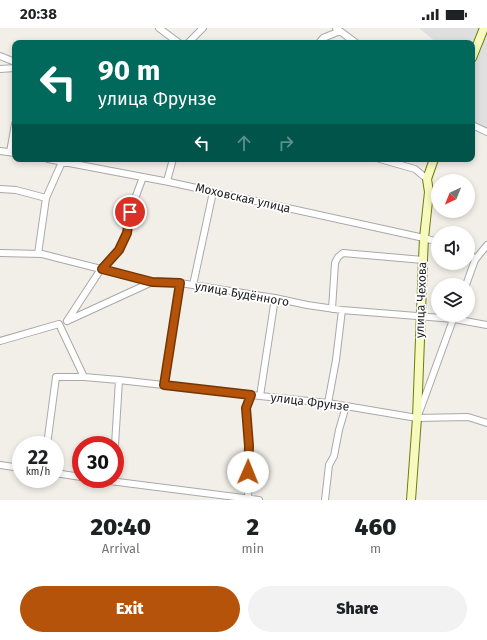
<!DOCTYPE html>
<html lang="en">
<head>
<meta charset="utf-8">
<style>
	:root { --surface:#fff; --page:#f2f2f2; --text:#202124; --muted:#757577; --accent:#b45309 }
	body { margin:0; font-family:"Fira Sans",sans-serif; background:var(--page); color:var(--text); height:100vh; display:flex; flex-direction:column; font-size:15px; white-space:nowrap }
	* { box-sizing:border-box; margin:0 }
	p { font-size:13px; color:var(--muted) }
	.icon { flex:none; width:22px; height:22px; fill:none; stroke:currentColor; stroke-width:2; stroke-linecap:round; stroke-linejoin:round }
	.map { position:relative; height:472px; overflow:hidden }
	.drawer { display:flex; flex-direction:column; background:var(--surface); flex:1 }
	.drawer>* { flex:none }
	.guide { position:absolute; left:12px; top:12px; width:463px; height:122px; border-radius:8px; box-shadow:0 2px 6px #0003; background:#00695c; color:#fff; overflow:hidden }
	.needle { width:26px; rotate:223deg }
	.buttons { position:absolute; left:431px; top:146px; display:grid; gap:8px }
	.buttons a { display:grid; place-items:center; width:44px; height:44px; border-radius:50%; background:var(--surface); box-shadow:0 2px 6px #0003; font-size:20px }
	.speed { position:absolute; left:12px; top:408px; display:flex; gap:8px; font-size:20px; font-weight:700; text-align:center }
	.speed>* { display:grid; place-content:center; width:52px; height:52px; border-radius:50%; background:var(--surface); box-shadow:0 2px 6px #0003; line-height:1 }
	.speed small { font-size:10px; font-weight:400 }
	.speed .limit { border:6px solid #d22; background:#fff; color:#111 }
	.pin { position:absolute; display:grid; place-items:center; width:34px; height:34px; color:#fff; margin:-17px; border:2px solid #fff; border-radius:50%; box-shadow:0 1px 4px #0007 }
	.me { position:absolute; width:44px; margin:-22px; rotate:1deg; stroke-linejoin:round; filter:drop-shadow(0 0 3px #0008) }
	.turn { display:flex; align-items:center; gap:14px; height:84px; padding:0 20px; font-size:18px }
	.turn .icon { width:52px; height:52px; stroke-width:2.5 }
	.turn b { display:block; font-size:28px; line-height:34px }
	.lanes { display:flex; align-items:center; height:38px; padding:0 20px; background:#0003; justify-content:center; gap:20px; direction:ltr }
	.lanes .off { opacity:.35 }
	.eta { display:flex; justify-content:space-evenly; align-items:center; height:68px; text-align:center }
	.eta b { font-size:24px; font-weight:800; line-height:28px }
	.button { display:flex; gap:8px; margin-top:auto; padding:8px 20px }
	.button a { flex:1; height:46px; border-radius:24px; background:var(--accent); color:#fff; font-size:16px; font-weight:800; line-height:46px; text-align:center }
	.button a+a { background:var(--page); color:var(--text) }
	.status { display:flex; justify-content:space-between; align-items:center; height:28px; padding:0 20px; background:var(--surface); direction:ltr }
	.status svg { height:11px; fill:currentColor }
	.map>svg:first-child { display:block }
	.residential { fill:#e0dfdf }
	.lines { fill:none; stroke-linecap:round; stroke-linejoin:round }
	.street-casing { stroke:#a9a9a9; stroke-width:8 }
	.secondary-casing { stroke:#707d05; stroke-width:10 }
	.street { stroke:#fff; stroke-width:6 }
	.secondary { stroke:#f7fabf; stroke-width:8 }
	.route-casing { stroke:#753606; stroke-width:10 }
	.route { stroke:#b45309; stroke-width:7 }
	.labels { text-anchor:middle; stroke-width:3.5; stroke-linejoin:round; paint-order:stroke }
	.street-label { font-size:12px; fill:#222; stroke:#fff }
</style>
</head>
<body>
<div class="status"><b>20:38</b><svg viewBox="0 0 49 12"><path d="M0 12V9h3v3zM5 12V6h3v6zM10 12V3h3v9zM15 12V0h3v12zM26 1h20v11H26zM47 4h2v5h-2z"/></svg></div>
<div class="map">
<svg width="487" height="472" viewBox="0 0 487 472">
	<rect width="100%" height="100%" fill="#f2efe9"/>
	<!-- residential -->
	<path class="residential" d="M419 0H487V101L472 94V15H437Z"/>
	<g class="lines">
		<defs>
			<path id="street" d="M159 0 179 15
				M336 0 356 15
				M188 15 203 0
				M319 15 323 10 340 3
				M0 28 15 34
				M0 41 15 40
				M472 97 487 104
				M0 123 15 125
				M10 124 15 96
				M48 131 169 154 424 210 438 214
				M380 131 415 141 427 151
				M167 153 173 131
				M0 161 16 162 46 170
				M468 223 469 224 475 232
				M0 225 42 226 152 254 180 255 275 270 307 277 342 282 454 291 487 297
				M38 226 46 170 62 134
				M193 257 213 164
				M466 257 475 232 487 217
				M332 281 335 235 338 229 343 225 423 232
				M67 293 101 241 119 221 127 205 130 184 143 149
				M67 293 152 254
				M0 313 59 296 84 349 119 352 260 368 328 375 417 390 468 389 487 395
				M164 357 180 255
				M260 368 275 270
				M328 375 336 332 342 282
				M419 385 454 289
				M47 417 56 349H84
				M115 417 119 352
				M0 437 21 440
				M55 445 81 449
				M94 451 259 472
				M248 472 249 419 246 380 251 367
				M325 472 329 437 334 428 339 402 346 378"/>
			<path id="secondary" d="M472 30 484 0
				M411 472 417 390 423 232 424 210 429 164 427 151 434 131"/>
		</defs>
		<!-- street casing -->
		<use href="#street" class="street-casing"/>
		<!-- secondary casing -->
		<use href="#secondary" class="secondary-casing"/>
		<!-- street -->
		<use href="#street" class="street"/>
		<!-- secondary -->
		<use href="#secondary" class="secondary"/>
	</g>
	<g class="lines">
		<defs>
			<path id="route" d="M130 184 127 205 119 222 102 241 152 254 180 255 164 357 251 367 246 380 249 418 248 444"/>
		</defs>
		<!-- route casing -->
		<use href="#route" class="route-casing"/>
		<!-- route -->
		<use href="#route" class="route"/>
	</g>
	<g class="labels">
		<!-- street labels -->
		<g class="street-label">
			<text transform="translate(243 170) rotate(13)" y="4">Моховская улица</text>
			<text transform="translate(242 266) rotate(10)" y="4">улица Будённого</text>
			<text transform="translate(421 272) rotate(-88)" y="4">улица Чехова</text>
			<text transform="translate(310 374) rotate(7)" y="4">улица Фрунзе</text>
		</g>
	</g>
</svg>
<div class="buttons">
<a><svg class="needle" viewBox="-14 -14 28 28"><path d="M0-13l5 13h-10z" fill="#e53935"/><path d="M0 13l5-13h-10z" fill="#757577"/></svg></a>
<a><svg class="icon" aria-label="sound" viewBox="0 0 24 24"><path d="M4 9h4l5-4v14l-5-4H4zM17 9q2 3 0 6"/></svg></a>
<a><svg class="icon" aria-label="layers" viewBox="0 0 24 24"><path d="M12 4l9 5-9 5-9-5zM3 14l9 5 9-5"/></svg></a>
</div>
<div class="speed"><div>22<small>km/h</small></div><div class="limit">30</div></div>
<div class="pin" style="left:130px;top:184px;background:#d93025"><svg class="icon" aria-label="arrive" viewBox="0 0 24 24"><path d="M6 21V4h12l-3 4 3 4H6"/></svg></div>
<svg class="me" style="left:248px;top:444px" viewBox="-20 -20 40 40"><circle r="19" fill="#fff"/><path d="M0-13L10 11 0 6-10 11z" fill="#b45309"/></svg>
<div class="guide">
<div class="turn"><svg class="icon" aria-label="left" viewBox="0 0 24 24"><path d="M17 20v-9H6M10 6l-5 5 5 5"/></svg><div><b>90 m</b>улица Фрунзе</div></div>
<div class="lanes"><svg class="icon" aria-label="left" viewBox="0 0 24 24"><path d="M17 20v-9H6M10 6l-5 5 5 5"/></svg><svg class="icon off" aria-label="ahead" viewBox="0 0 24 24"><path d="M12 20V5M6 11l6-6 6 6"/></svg><svg class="icon off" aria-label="right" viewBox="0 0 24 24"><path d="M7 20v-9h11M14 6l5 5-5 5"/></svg></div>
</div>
</div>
<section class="drawer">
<div class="eta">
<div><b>20:40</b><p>Arrival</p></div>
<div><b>2</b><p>min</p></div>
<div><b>460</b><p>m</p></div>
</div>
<div class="button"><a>Exit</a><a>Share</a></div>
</section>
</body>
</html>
